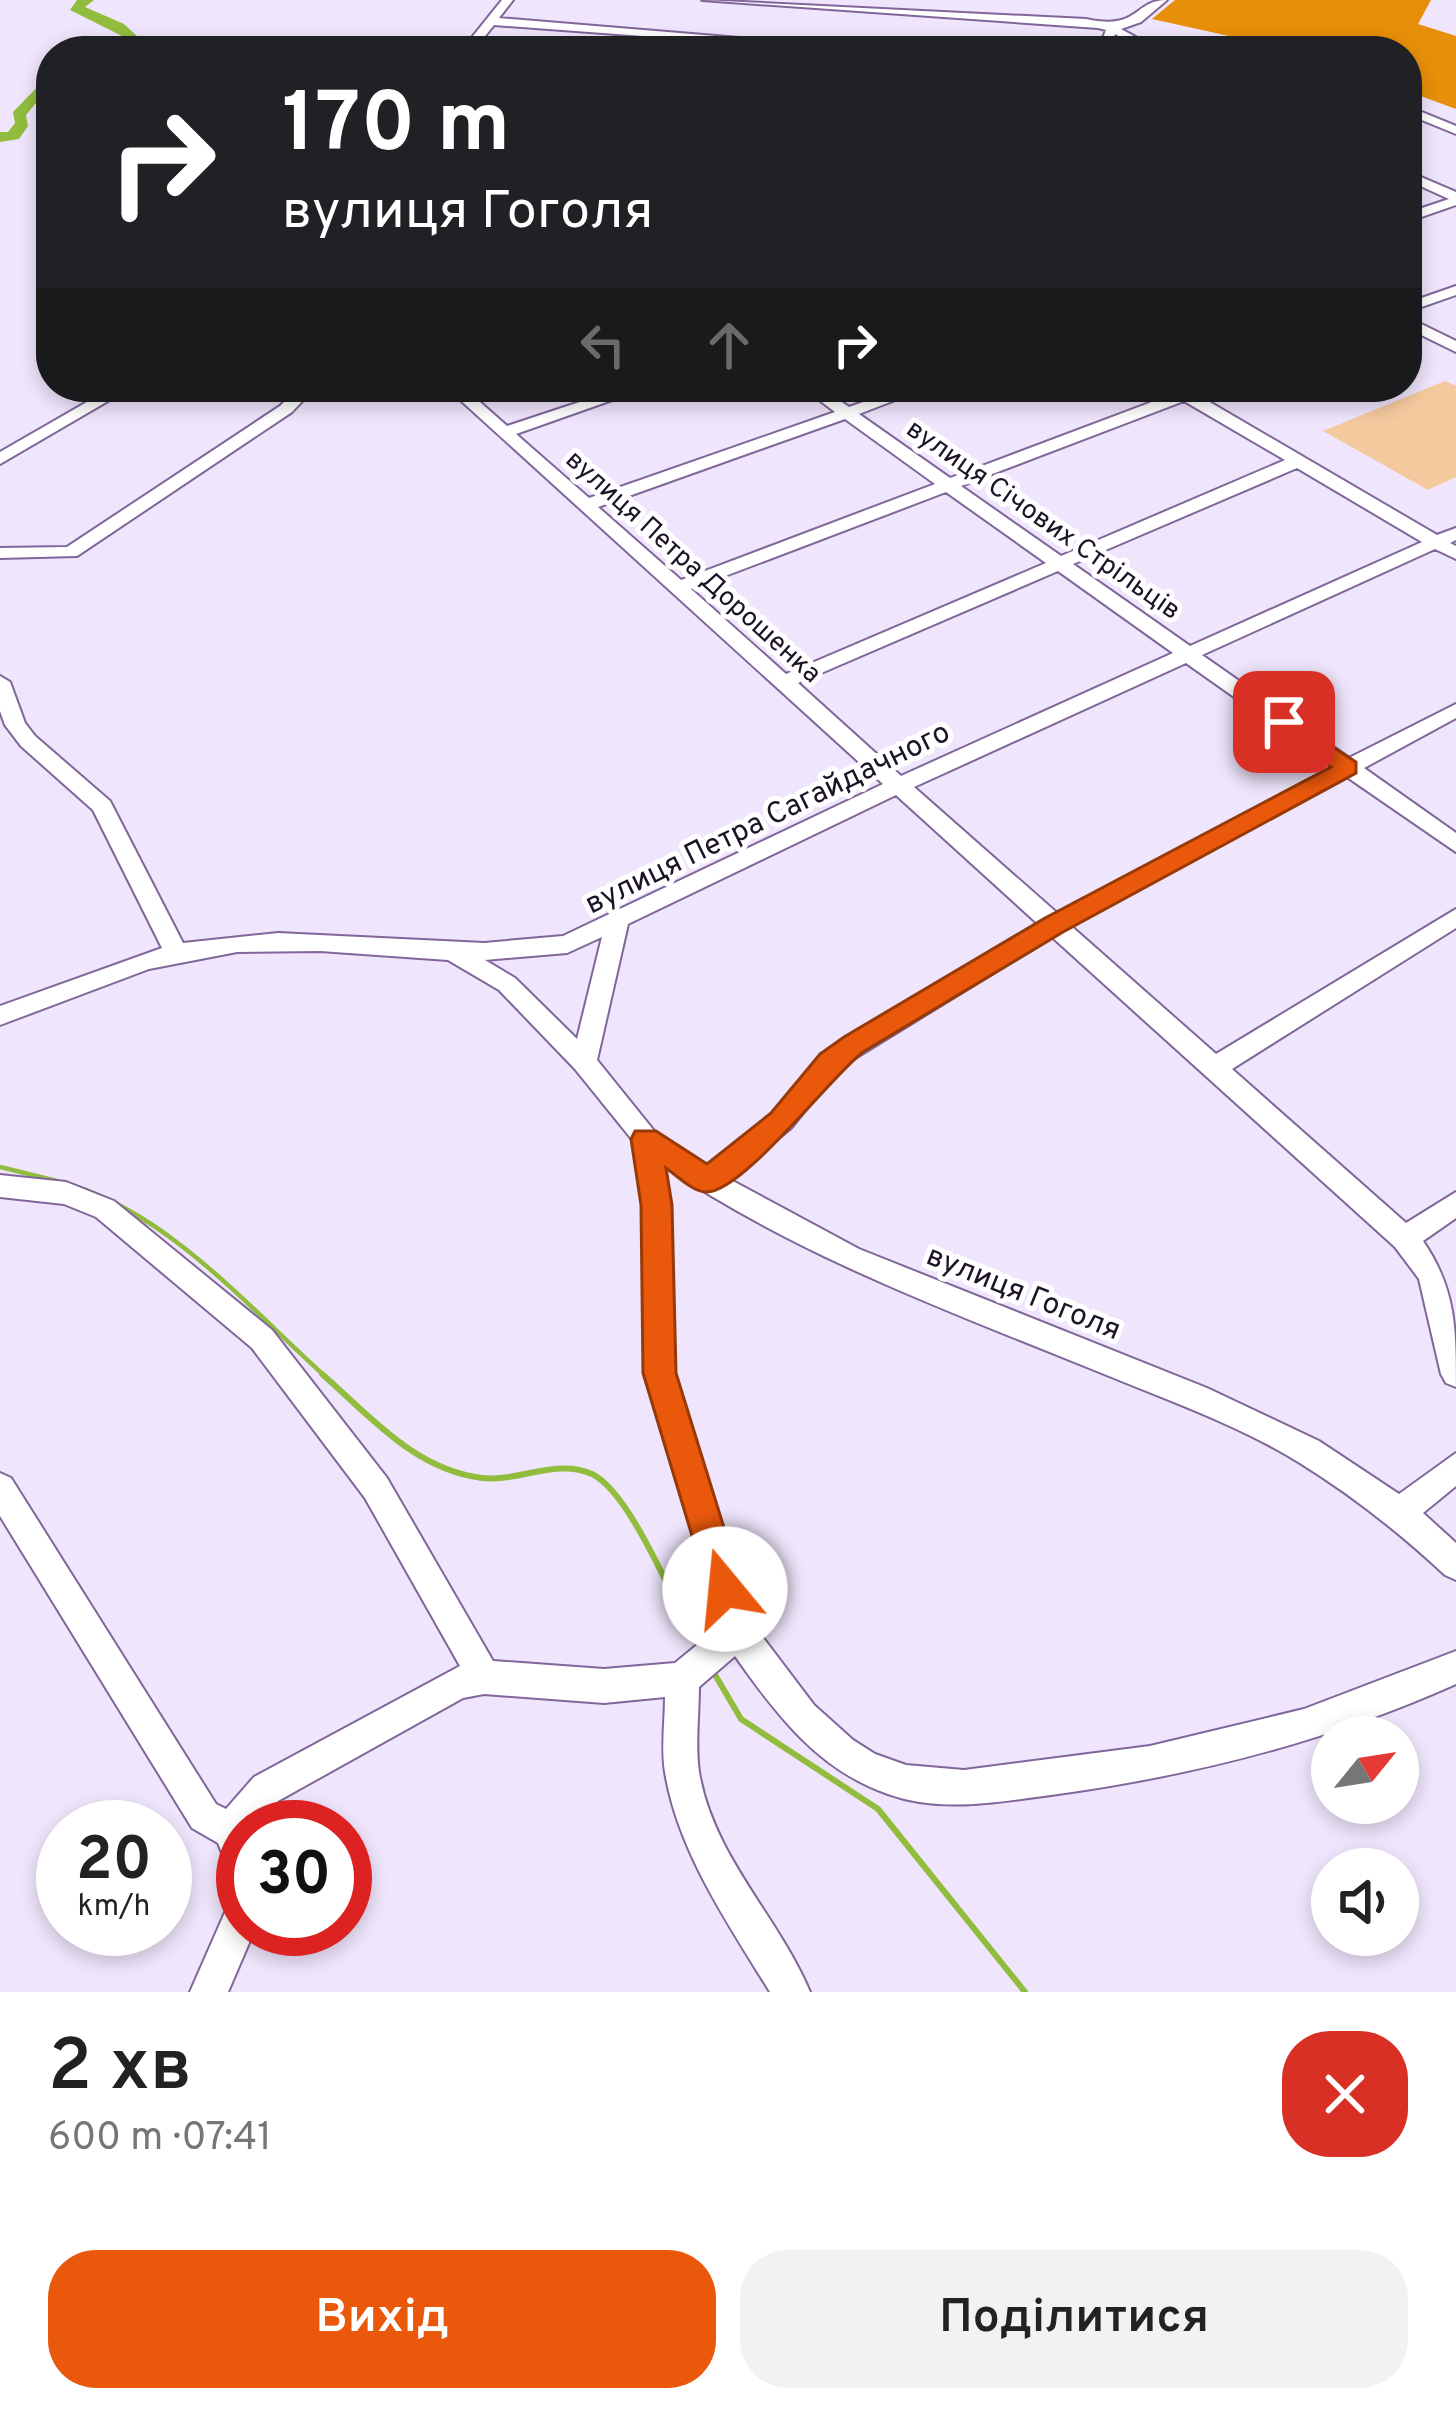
<!DOCTYPE html>
<html lang="uk">
<head>
<meta charset="utf-8">
<style>
	:root { --surface:#fff; --page:#f2f2f2; --text:#222; --muted:#767676; --accent:#ea580c }
	body { margin:0; font-family:Overpass,sans-serif; background:var(--page); color:var(--text); height:100vh; display:flex; flex-direction:column; font-size:45px; white-space:nowrap }
	* { box-sizing:border-box; margin:0 }
	p { font-size:39px; color:var(--muted) }
	.icon { flex:none; width:66px; height:66px; fill:none; stroke:currentColor; stroke-width:2; stroke-linecap:round; stroke-linejoin:round }
	.map { position:relative; height:1992px; overflow:hidden }
	.drawer { display:flex; flex-direction:column; background:var(--surface); flex:1 }
	.drawer>* { flex:none }
	.banner { position:absolute; left:36px; top:36px; width:1386px; height:366px; border-radius:48px; box-shadow:0 6px 18px #0003; background:#202124; color:#fff; overflow:hidden }
	.needle { width:78px; rotate:60deg }
	.buttons { position:absolute; left:1311px; top:1716px; display:grid; gap:24px }
	.buttons a { display:grid; place-items:center; width:108px; height:108px; border-radius:50%; background:var(--surface); box-shadow:0 6px 18px #0003; font-size:60px }
	.speed { position:absolute; left:36px; top:1800px; display:flex; gap:24px; font-size:60px; font-weight:700; text-align:center }
	.speed>* { display:grid; place-content:center; width:156px; height:156px; border-radius:50%; background:var(--surface); box-shadow:0 6px 18px #0003; line-height:1 }
	.speed small { font-size:30px; font-weight:400 }
	.speed .limit { border:18px solid #d22; background:#fff; color:#111 }
	.pin { position:absolute; display:grid; place-items:center; width:102px; height:102px; color:#fff; margin:-51px; border-radius:24px; box-shadow:0 6px 18px #0006 }
	.me { position:absolute; width:132px; margin:-66px; rotate:343deg; stroke-linejoin:round; filter:drop-shadow(0 0 9px #0008) }
	.turn { display:flex; align-items:center; gap:42px; height:252px; padding:0 48px; font-size:54px }
	.turn .icon { width:156px; height:156px; stroke-width:2.5 }
	.turn b { display:block; font-size:84px; line-height:102px }
	.lanes { display:flex; align-items:center; height:114px; padding:0 48px; background:#0003; justify-content:center; gap:60px; direction:ltr }
	.lanes .off { opacity:.35 }
	.round { display:grid; place-items:center; flex:none; width:126px; height:126px; border-radius:48px; background:var(--page) }
	.summary { display:flex; align-items:center; justify-content:space-between; height:204px; padding:0 48px }
	h1 { font-size:72px; font-weight:600; line-height:90px }
	.button { display:flex; gap:24px; margin-top:auto; padding:24px 48px }
	.button a { flex:1; height:138px; border-radius:48px; background:var(--accent); color:#fff; font-size:48px; font-weight:600; line-height:138px; text-align:center }
	.button a+a { background:var(--page); color:var(--text) }
	.map>svg:first-child { display:block }
	.green { fill:#f5c99e }
	.forest { fill:#e88f09 }
	.lines { fill:none; stroke-linecap:round; stroke-linejoin:round }
	.stream-far1 { stroke:#91bc3e; stroke-width:4.5 }
	.stream { stroke:#91bc3e; stroke-width:6 }
	.river { fill:#91bc3e; fill-rule:evenodd }
	.minor-casing { stroke:#80669a; stroke-width:4 }
	.minor { fill:#fff; fill-rule:evenodd }
	.route { fill:#ea580c; stroke:#983908; stroke-width:3 }
	.labels { text-anchor:middle; stroke-width:10; stroke-linejoin:round; paint-order:stroke }
	.far-street-label { font-size:27px; fill:#1d1327; stroke:#fff }
	.street-label { font-size:30px; fill:#1d1327; stroke:#fff }
</style>
</head>
<body>
<div class="map">
<svg width="1456" height="1992" viewBox="0 0 1456 1992">
	<rect width="100%" height="100%" fill="#efe5fc"/>
	<!-- green -->
	<path class="green" d="M1445 381 1456 386V477L1428 490 1323 431Z"/>
	<!-- forest -->
	<path class="forest" d="M1175 0H1431L1418 24 1456 36V109L1407 91V51H1297L1152 19Z"/>
	<g class="lines">
		<!-- stream-far1 -->
		<path class="stream-far1" d="M0 1167 57 1181
			M74 1186C173 1218 249 1308 326 1377"/>
		<!-- stream -->
		<path class="stream" d="M322 1374C370 1416 415 1470 482 1478 518 1482 557 1458 592 1474 630 1492 673 1600 694 1638
			M714 1673 741 1719 878 1809 1025 1992"/>
		<!-- river -->
		<path class="river" d="M77 0H94L85 7 124 24 138 37 112 51H94L122 36 70 10Z
			M51 73V85L26 115 28 126 19 139 0 142V132H8L15 123 13 112Z"/>
		<defs>
			<path id="minor" d="M502 0H513L499 18 895 51H844L494 25 473 51H461Z
				M702 0 1086 19C1140 31 1133 0 1167 0L1141 22 1121 29 1161 51H1146L1115 34 1110 51H1098L1106 30 1098 28Z
				M1407 106 1456 126V134L1407 114Z
				M1407 171 1456 192V205L1407 222V213L1449 199 1407 180Z
				M1456 286V295L1407 312V303Z
				M1407 317 1456 341V352L1407 328Z
				M113 387H132L0 464V452Z
				M284 387H302L309 394 292 412 77 556 0 558V548L67 547 280 406 292 394Z
				M446 387H463L507 426 625 387H649L516 434 589 498 835 412 802 387H820L849 407 906 387H929L859 414 950 478 1173 394 1167 387H1184L1437 535 1456 528V540L1450 543 1456 546V559L1435 549 1202 655 1349 758 1456 704V718L1364 768 1456 833V852L1347 777 1071 926 1216 1054 1456 909V928L1232 1069 1406 1223 1456 1192V1218L1423 1241C1456 1289 1456 1329 1456 1387L1446 1383 1441 1374 1419 1279 1395 1247 1052 937 839 1068 791 1128 729 1179 859 1249 1207 1388 1319 1441 1399 1494 1456 1453V1486L1423 1513 1456 1543V1580L1445 1575C1400 1533 1353 1496 1300 1463 1242 1427 1173 1402 1109 1376 957 1314 800 1258 663 1165L670 1206 674 1373 752 1623 814 1705 853 1740 875 1754 906 1765 964 1770 1150 1746 1304 1709 1456 1651V1684C1326 1742 1192 1776 1051 1795 998 1802 940 1813 888 1794 818 1770 776 1714 735 1656L699 1687C699 1714 695 1745 699 1772 713 1856 778 1916 810 1992H770C729 1925 678 1852 665 1772 661 1748 665 1721 665 1697L604 1703 484 1694 463 1698 278 1801 256 1827H243V1878L230 1873 218 1843 192 1828 0 1516V1473L11 1478 216 1804 226 1809 254 1777 460 1666 365 1498 252 1348 96 1217 64 1204 0 1197V1175L66 1182 114 1201 272 1330 387 1478 493 1661 604 1669 675 1663 720 1626 644 1373V1206L634 1142 575 1069 499 990 448 960 320 951 237 952 149 969 0 1025V1006L162 948 93 810 21 746 5 725 0 711V676L10 682 25 723 35 736 110 801 183 943 278 933 484 943 563 936 883 784ZM1184 401 1285 460 1061 556 961 486ZM845 419 935 484 681 580 598 507ZM1297 468 1422 542 1190 646 1073 564ZM946 492 1046 563 786 674 691 589ZM1058 571 1173 653 901 776 798 683ZM1186 663 1333 767 1057 913 914 787ZM896 795 1038 924 821 1054 773 1114 707 1166 655 1132 597 1060 628 924ZM602 937 577 1039 515 978 485 960 567 953Z
				M243 1896V1929H255L228 1992H190L230 1901Z"/>
		</defs>
		<!-- minor casing -->
		<use href="#minor" class="minor-casing"/>
		<!-- minor -->
		<use href="#minor" class="minor"/>
	</g>
	<!-- route -->
	<path class="route" d="M1284 715 1356 762V773L1063 932 863 1052C832 1075 740 1196 705 1192 692 1191 676 1175 666 1168L672 1205 676 1373 743 1589 738 1602 725 1607 712 1602 643 1373 641 1205 631 1139 635 1131H656L707 1164 771 1113 820 1054 844 1037 1045 918 1331 767 1276 728V717Z"/>
	<g class="labels">
		<!-- far-street labels -->
		<g class="far-street-label">
			<text transform="translate(1044 519) rotate(35)" y="9">вулиця Січових Стрільців</text>
			<text transform="translate(694 566) rotate(42)" y="9">вулиця Петра Дорошенка</text>
		</g>
		<!-- street labels -->
		<g class="street-label">
			<text transform="translate(767 817) rotate(-26)" y="10">вулиця Петра Сагайдачного</text>
			<text transform="translate(1024 1292) rotate(22)" y="10">вулиця Гоголя</text>
		</g>
	</g>
</svg>
<div class="buttons">
<a><svg class="needle" viewBox="-14 -14 28 28"><path d="M0-13l5 13h-10z" fill="#e53935"/><path d="M0 13l5-13h-10z" fill="#767676"/></svg></a>
<a><svg class="icon" aria-label="sound" viewBox="0 0 24 24"><path d="M4 9h4l5-4v14l-5-4H4zM17 9q2 3 0 6"/></svg></a>
</div>
<div class="speed"><div>20<small>km/h</small></div><div class="limit">30</div></div>
<div class="pin" style="left:1284px;top:722px;background:#d93025"><svg class="icon" aria-label="arrive" viewBox="0 0 24 24"><path d="M6 21V4h12l-3 4 3 4H6"/></svg></div>
<svg class="me" style="left:725px;top:1589px" viewBox="-20 -20 40 40"><circle r="19" fill="#fff"/><path d="M0-13L10 11 0 6-10 11z" fill="#ea580c"/></svg>
<div class="banner">
<div class="turn"><svg class="icon" aria-label="right" viewBox="0 0 24 24"><path d="M7 20v-9h11M14 6l5 5-5 5"/></svg><div><b>170 m</b>вулиця Гоголя</div></div>
<div class="lanes"><svg class="icon off" aria-label="left" viewBox="0 0 24 24"><path d="M17 20v-9H6M10 6l-5 5 5 5"/></svg><svg class="icon off" aria-label="ahead" viewBox="0 0 24 24"><path d="M12 20V5M6 11l6-6 6 6"/></svg><svg class="icon" aria-label="right" viewBox="0 0 24 24"><path d="M7 20v-9h11M14 6l5 5-5 5"/></svg></div>
</div>
</div>
<section class="drawer">
<div class="summary"><div><h1>2 хв</h1><p>600 m · 07:41</p></div><a class="round" style="background:#d93025;color:#fff"><svg class="icon" aria-label="close" viewBox="0 0 24 24"><path d="M6 6l12 12M18 6L6 18"/></svg></a></div>
<div class="button"><a>Вихід</a><a>Поділитися</a></div>
</section>
</body>
</html>
